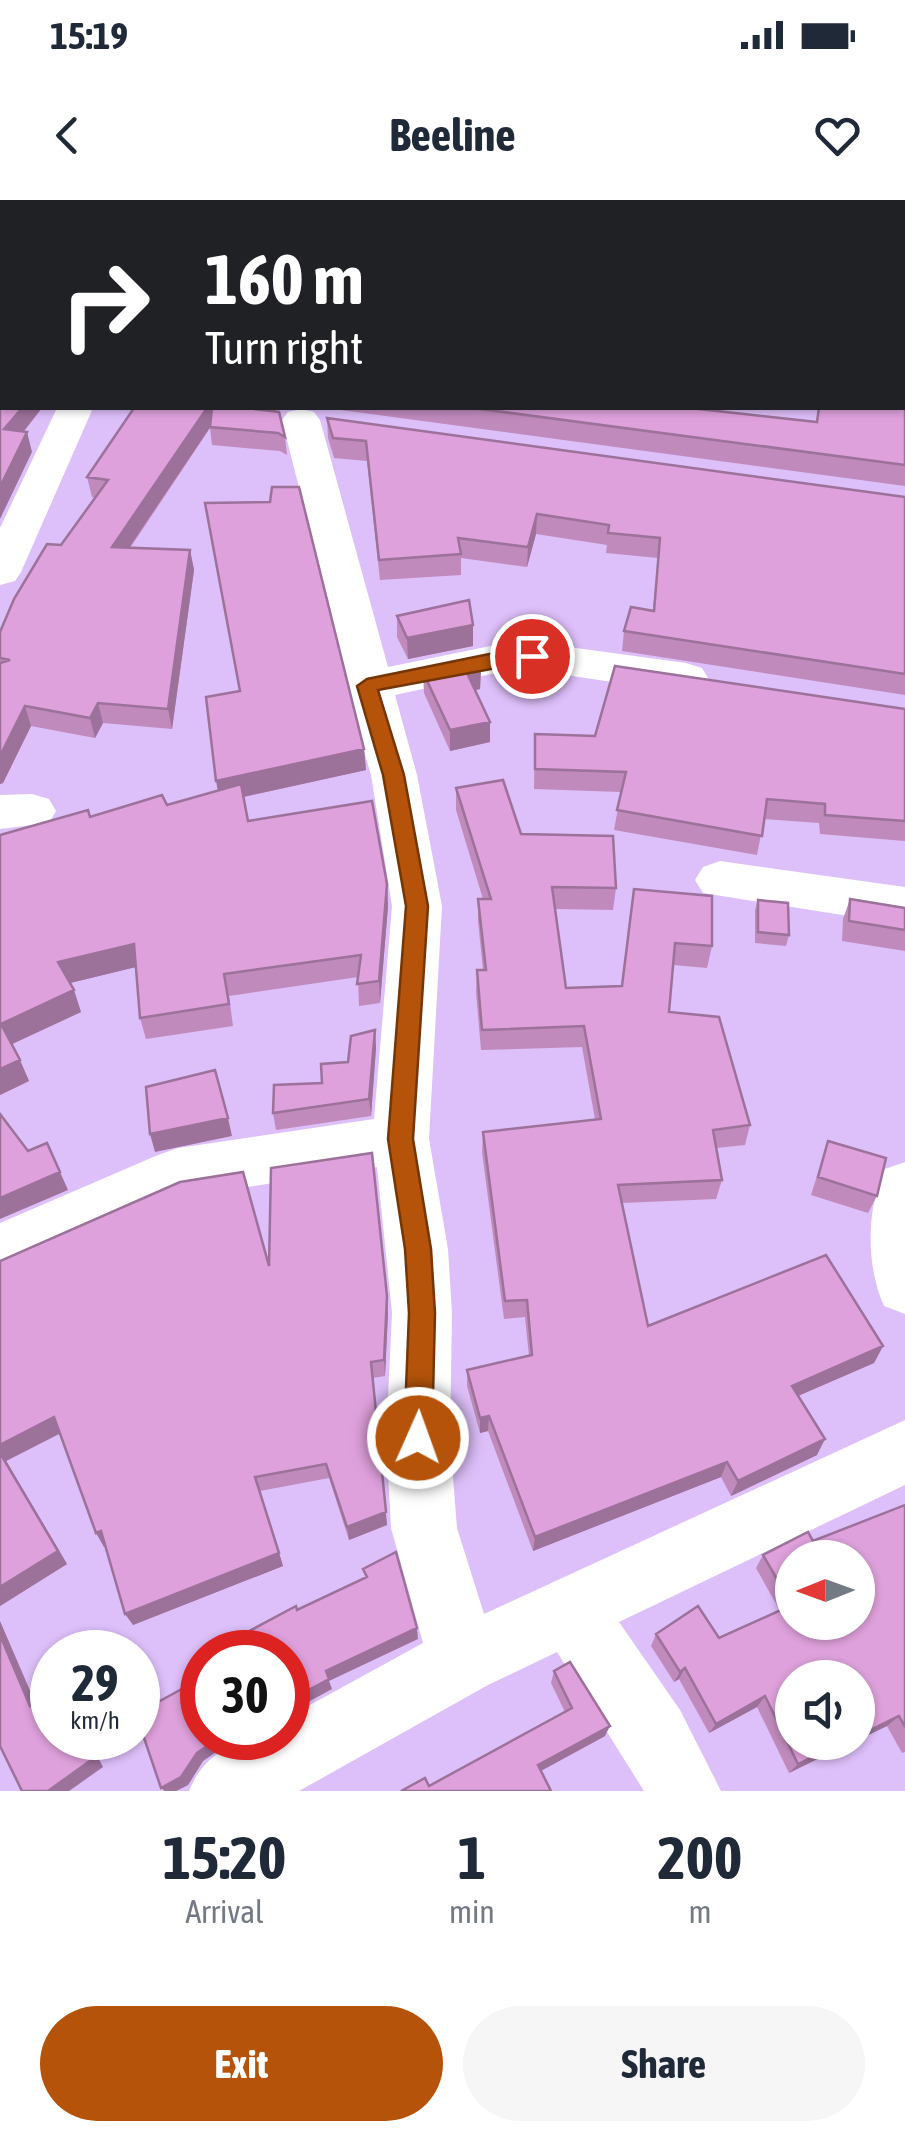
<!DOCTYPE html>
<html lang="en">
<head>
<meta charset="utf-8">
<style>
	:root { --surface:#fff; --page:#f6f6f7; --text:#1f2937; --muted:#747a83; --accent:#b45309 }
	body { margin:0; font-family:"Asap Condensed",sans-serif; background:var(--page); color:var(--text); height:100vh; display:flex; flex-direction:column; font-size:38px; white-space:nowrap }
	* { box-sizing:border-box; margin:0 }
	p { font-size:32px; color:var(--muted) }
	.icon { flex:none; width:55px; height:55px; fill:none; stroke:currentColor; stroke-width:2; stroke-linecap:round; stroke-linejoin:round }
	.map { position:relative; height:1591px; overflow:hidden }
	.details { display:flex; flex-direction:column; background:var(--surface); flex:1 }
	.details>* { flex:none }
	.banner { position:absolute; left:0px; top:0px; width:905px; height:210px; box-shadow:0 2px 8px #0004; background:#202124; color:#fff; overflow:hidden }
	.needle { width:65px; rotate:269deg }
	.fabs { position:absolute; left:775px; top:1340px; display:grid; gap:20px }
	.fabs a { display:grid; place-items:center; width:100px; height:100px; border-radius:50%; background:var(--surface); box-shadow:0 2px 8px #0004; font-size:50px }
	.speed { position:absolute; left:30px; top:1430px; display:flex; gap:20px; font-size:50px; font-weight:700; text-align:center }
	.speed>* { display:grid; place-content:center; width:130px; height:130px; border-radius:50%; background:var(--surface); box-shadow:0 2px 8px #0004; line-height:1 }
	.speed small { font-size:25px; font-weight:400 }
	.speed .limit { border:15px solid #d22; background:#fff; color:#111 }
	.pin { position:absolute; display:grid; place-items:center; width:85px; height:85px; color:#fff; margin:-42px; border:5px solid #fff; border-radius:50%; box-shadow:0 2px 10px #0007 }
	.me { position:absolute; width:110px; margin:-55px; rotate:2deg; stroke-linejoin:round; filter:drop-shadow(0 0 8px #0008) }
	.turn { display:flex; align-items:center; gap:35px; height:210px; padding:0 40px; font-size:45px }
	.turn .icon { width:130px; height:130px; stroke-width:2.5 }
	.turn b { display:block; font-size:70px; line-height:85px }
	.eta { display:flex; justify-content:space-evenly; align-items:center; height:170px; text-align:center }
	.eta b { font-size:60px; font-weight:700; line-height:70px }
	.action { display:flex; gap:20px; margin-top:auto; padding:20px 40px }
	.action a { flex:1; height:115px; border-radius:60px; background:var(--accent); color:#fff; font-size:40px; font-weight:700; line-height:115px; text-align:center }
	.action a+a { background:var(--page); color:var(--text) }
	.status { display:flex; justify-content:space-between; align-items:center; height:70px; padding:0 50px; background:var(--surface); direction:ltr }
	.status svg { height:28px; fill:currentColor }
	header { display:flex; justify-content:space-between; align-items:center; height:130px; padding:0 40px; background:var(--surface); font-size:45px; font-weight:700 }
	.map>svg:first-child { display:block }
	.lines { fill:none; stroke-linecap:round; stroke-linejoin:round }
	.minor { fill:#fff; fill-rule:evenodd }
	.wall { fill:#c08abd }
	.shaded-wall { fill:#9c719a }
	.building { fill:#dfa1dc; stroke:#9c719a; stroke-width:2.5; fill-rule:evenodd }
	.route { fill:#b45309; stroke:#753606; stroke-width:2.5 }
</style>
</head>
<body>
<div class="status"><b>15:19</b><svg viewBox="0 0 49 12"><path d="M0 12V9h3v3zM5 12V6h3v6zM10 12V3h3v9zM15 12V0h3v12zM26 1h20v11H26zM47 4h2v5h-2z"/></svg></div>
<header><svg class="icon" aria-label="back" viewBox="0 0 24 24"><path d="M15 5l-7 7 7 7"/></svg>Beeline<svg class="icon" aria-label="heart" viewBox="0 0 24 24"><path d="M12 20l-8-8c-3-5 5-10 8-4 3-6 11-1 8 4z"/></svg></header>
<div class="map">
<svg width="905" height="1591" viewBox="0 0 905 1591">
	<rect width="100%" height="100%" fill="#ddbff9"/>
	<g class="lines">
		<!-- minor -->
		<path class="minor" d="M44 0H76V2H45Z
			M57 208H93L21 372 15 381 0 385V328Z
			M301 209 314 212 320 220 388 467 505 443 532 442 686 463 702 468 708 478 702 488 686 493 532 470 505 471 395 495 417 575 442 706 429 939 448 1049 452 1113 450 1238 457 1328 484 1414 905 1220V1285L619 1422 680 1510 721 1591H644L557 1452 488 1485 299 1591H189C207 1547 243 1538 288 1538V1517L423 1443 391 1328 386 1238 392 1113 377 967 184 997 0 1078V1023L158 955 178 948 374 919 392 706 371 575 345 486 348 482 282 220 288 212Z
			M32 594 49 599 56 611 49 623 0 629V595Z
			M720 661 905 687V725L703 693 695 680 703 667Z
			M905 962V1114L884 1106C866 1067 866 1008 885 969Z"/>
	</g>
	<!-- wall -->
	<path class="wall" d="M905 0V64H902V2Z
		M905 97V286L326 208H690L816 222 818 208H902Z
		M248 208 285 237 287 255 280 251 212 245 210 228 130 348 190 350 194 370 172 529 103 523 95 538 31 526 3 583 0 584V432L95 298 92 297 87 277Z
		M327 218 905 297V495L622 451 624 431 653 411 658 358 606 353 607 345 536 334 527 367 461 358V375L380 380 367 261 334 258 328 238Z
		M397 416 473 446 408 459 397 437Z
		M481 468 480 489 475 490 490 522V542L450 551 424 493 423 472Z
		M905 509V641L820 634 819 623 764 619 757 655 614 630 621 592 534 589 535 534 595 536Z
		M364 549 366 570 244 597 248 621 387 684 388 706 380 803 359 806 358 777 229 796 233 826 146 839 140 818 136 767 70 783 81 812 12 844 29 881 0 895V635L90 617 167 605Z
		M456 588 521 634 616 688 613 710 555 709 566 788 622 786 634 689 712 746 707 768 673 765 669 812 750 925 745 945 716 948 722 980 716 999 622 1003 648 1126 883 1146 874 1163 798 1196 817 1255 731 1296 721 1277 533 1351 488 1231 480 1233 467 1186V1170L529 1156 525 1117 504 1119 482 952 483 932 595 919 582 847 481 850 476 792 477 770H483L478 721V699H483L456 610Z
		M850 699 905 708V751L842 741 843 719Z
		M758 700 789 735 786 746 755 743V710Z
		M375 830 376 848 371 916 276 930 273 913 322 883 348 862Z
		M828 941 877 996 868 1013 811 995Z
		M0 1061 269 1066 388 1113 385 1176 373 1178 387 1325 349 1340 329 1278 260 1291 283 1366 133 1425 106 1346 104 1347 60 1233 6 1261 67 1364 0 1406Z
		M905 1305V1552L902 1553 887 1526 858 1540V1478L852 1542 789 1573 757 1507 709 1533 679 1479 674 1482 651 1446 656 1434 719 1438 780 1411 756 1368 763 1355 813 1341Z
		M554 1471 605 1536 541 1571 429 1586 565 1512 551 1483Z
		M202 1538H260L226 1545 203 1561 188 1585 176 1591H165L161 1588Z"/>
	<!-- shaded-wall -->
	<path class="shaded-wall" d="M2 32V62L0 68V38Z
		M22 208H42L10 249 4 229Z
		M207 208H213L215 220 116 367 112 347Z
		M27 232 32 252 0 319V287Z
		M537 314 536 334 527 367 528 347Z
		M190 350 194 370 172 529 168 509Z
		M473 425V446L408 459 407 438Z
		M481 468 480 489 466 492V471Z
		M98 503 103 523 95 538 90 518Z
		M25 506 31 526 3 583 0 584V556Z
		M490 522V542L450 551V530Z
		M364 549 366 570 220 602 216 581Z
		M387 684 388 706 380 803 379 781Z
		M134 744 140 766 66 784 58 762Z
		M74 790 81 812 10 845 1 824Z
		M375 830 376 848 371 916 369 899Z
		M20 860 29 881 0 895V869Z
		M228 918 232 936 155 952 150 934Z
		M60 972 68 990 0 1019V998Z
		M387 1096 388 1113 385 1176 384 1160Z
		M883 1146 874 1163 784 1202 792 1186Z
		M371 1162 387 1325 349 1340 347 1327Z
		M489 1216 488 1231 480 1233V1218Z
		M54 1217 63 1232 6 1261 67 1364 0 1406V1245Z
		M825 1239 817 1255 731 1296 738 1281Z
		M727 1262 721 1277 533 1351 535 1337Z
		M101 1331 109 1344 104 1347 96 1333Z
		M279 1353 283 1366 133 1425 125 1414Z
		M0 1421 41 1516 30 1506 0 1435Z
		M417 1428 418 1439 329 1481 332 1489 288 1513V1501L326 1471Z
		M685 1468 679 1479 674 1482 680 1472Z
		M765 1496 757 1507 709 1533 716 1524Z
		M899 1516 887 1526 858 1540V1536Z
		M610 1526 605 1536 535 1574 538 1565Z
		M83 1538H88L103 1567 69 1591H48Z
		M219 1538H222L226 1545 203 1561 188 1585 176 1591H165L161 1588 197 1553Z
		M843 1542H852L789 1573 798 1564Z"/>
	<!-- building -->
	<path class="building" d="M0 0H17L15 2H2V32L0 38Z
		M79 0H905V44H902V2H78Z
		M903 91 905 97V265L473 208H690L817 222 819 208H902Z
		M0 127 2 128V208H22L4 229 27 232 0 287Z
		M134 208H207L112 347 190 350 168 509 98 503 90 518 25 506 0 556V463L10 460 0 458V432L14 399 47 344 61 345 108 280 87 277Z
		M212 208H247L279 212 285 237 278 233 210 227Z
		M327 218 905 297V474L624 431 631 407 654 411 660 338 608 333 609 325 537 314 528 347 458 338 461 354 379 360 366 241 333 238Z
		M272 287H299L364 549 216 581 206 497 240 491 205 303 270 302Z
		M469 400 473 425 407 438 397 416Z
		M479 459 481 468 466 471 490 522 450 530 423 472Z
		M615 466 905 509V621L825 615V604L767 599 762 636 617 610 626 572 535 569V534L595 536Z
		M503 580 521 634 613 636 616 688 552 687 566 788 622 786 634 689 712 696V746L675 743 669 812 719 817 750 925 713 930 722 980 618 985 648 1126 826 1055 883 1146 792 1186 825 1239 738 1281 727 1262 535 1337 489 1216 480 1218 467 1170 532 1155 527 1100 505 1101 483 932 601 919 584 826 482 830 477 770H486L478 699H491L456 588Z
		M241 584 248 621 372 601 387 684 379 781 357 784 361 755 224 774 229 804 140 818 134 744 58 762 74 790 1 824 20 860 0 869V635L88 610 90 617 162 595 167 605Z
		M850 699 905 708V730L849 721Z
		M758 700 788 703 789 735 758 732Z
		M375 830 369 899 273 913 274 885 322 883 321 864 348 862 351 836Z
		M215 870 228 918 150 934 146 887Z
		M0 914 28 951 47 943 60 972 0 998Z
		M828 941 886 958 877 996 818 977Z
		M372 953 387 1096 384 1160 371 1162 386 1312 347 1327 326 1264 255 1277 279 1353 125 1414 101 1331 96 1333 54 1217 0 1245V1061L180 982 243 972 269 1066 271 968Z
		M0 1253 58 1351 0 1387Z
		M905 1305V1527L899 1516 858 1536V1478H792V1542H843L798 1564 765 1496 716 1524 685 1468 680 1472 656 1434 698 1406 719 1438 792 1405 763 1355 808 1332 813 1341ZM792 1358H858V1422H792Z
		M396 1352 417 1428 326 1471 329 1479 288 1501V1452H215L214 1450 296 1406 297 1410 367 1377 363 1369Z
		M0 1435 30 1506 52 1491V1538H83L94 1558 48 1591H22L0 1546Z
		M570 1462 610 1526 538 1565 551 1591H401L425 1578 429 1586 572 1508 554 1471Z
		M202 1478V1538H219L197 1553 181 1577 161 1588 138 1520V1513Z"/>
	<!-- route -->
	<path class="route" d="M532 450 542 456 539 460 378 490 404 575 428 706 413 939 431 1049 435 1113 432 1238 428 1248 418 1252 408 1248 404 1238 409 1113 405 1049 388 939 406 706 383 575 357 486 367 479 504 451Z"/>
</svg>
<div class="fabs">
<a><svg class="needle" viewBox="-14 -14 28 28"><path d="M0-13l5 13h-10z" fill="#e53935"/><path d="M0 13l5-13h-10z" fill="#747a83"/></svg></a>
<a><svg class="icon" aria-label="sound" viewBox="0 0 24 24"><path d="M4 9h4l5-4v14l-5-4H4zM17 9q2 3 0 6"/></svg></a>
</div>
<div class="speed"><div>29<small>km/h</small></div><div class="limit">30</div></div>
<div class="pin" style="left:532px;top:456px;background:#d93025"><svg class="icon" aria-label="arrive" viewBox="0 0 24 24"><path d="M6 21V4h12l-3 4 3 4H6"/></svg></div>
<svg class="me" style="left:418px;top:1238px" viewBox="-20 -20 40 40"><circle r="17" fill="#b45309" stroke="#fff" stroke-width="3"/><path d="M0-11L8 9 0 5-8 9z" fill="#fff"/></svg>
<div class="banner">
<div class="turn"><svg class="icon" aria-label="right" viewBox="0 0 24 24"><path d="M7 20v-9h11M14 6l5 5-5 5"/></svg><div><b>160 m</b>Turn right</div></div>
</div>
</div>
<section class="details">
<div class="eta">
<div><b>15:20</b><p>Arrival</p></div>
<div><b>1</b><p>min</p></div>
<div><b>200</b><p>m</p></div>
</div>
<div class="action"><a>Exit</a><a>Share</a></div>
</section>
</body>
</html>
